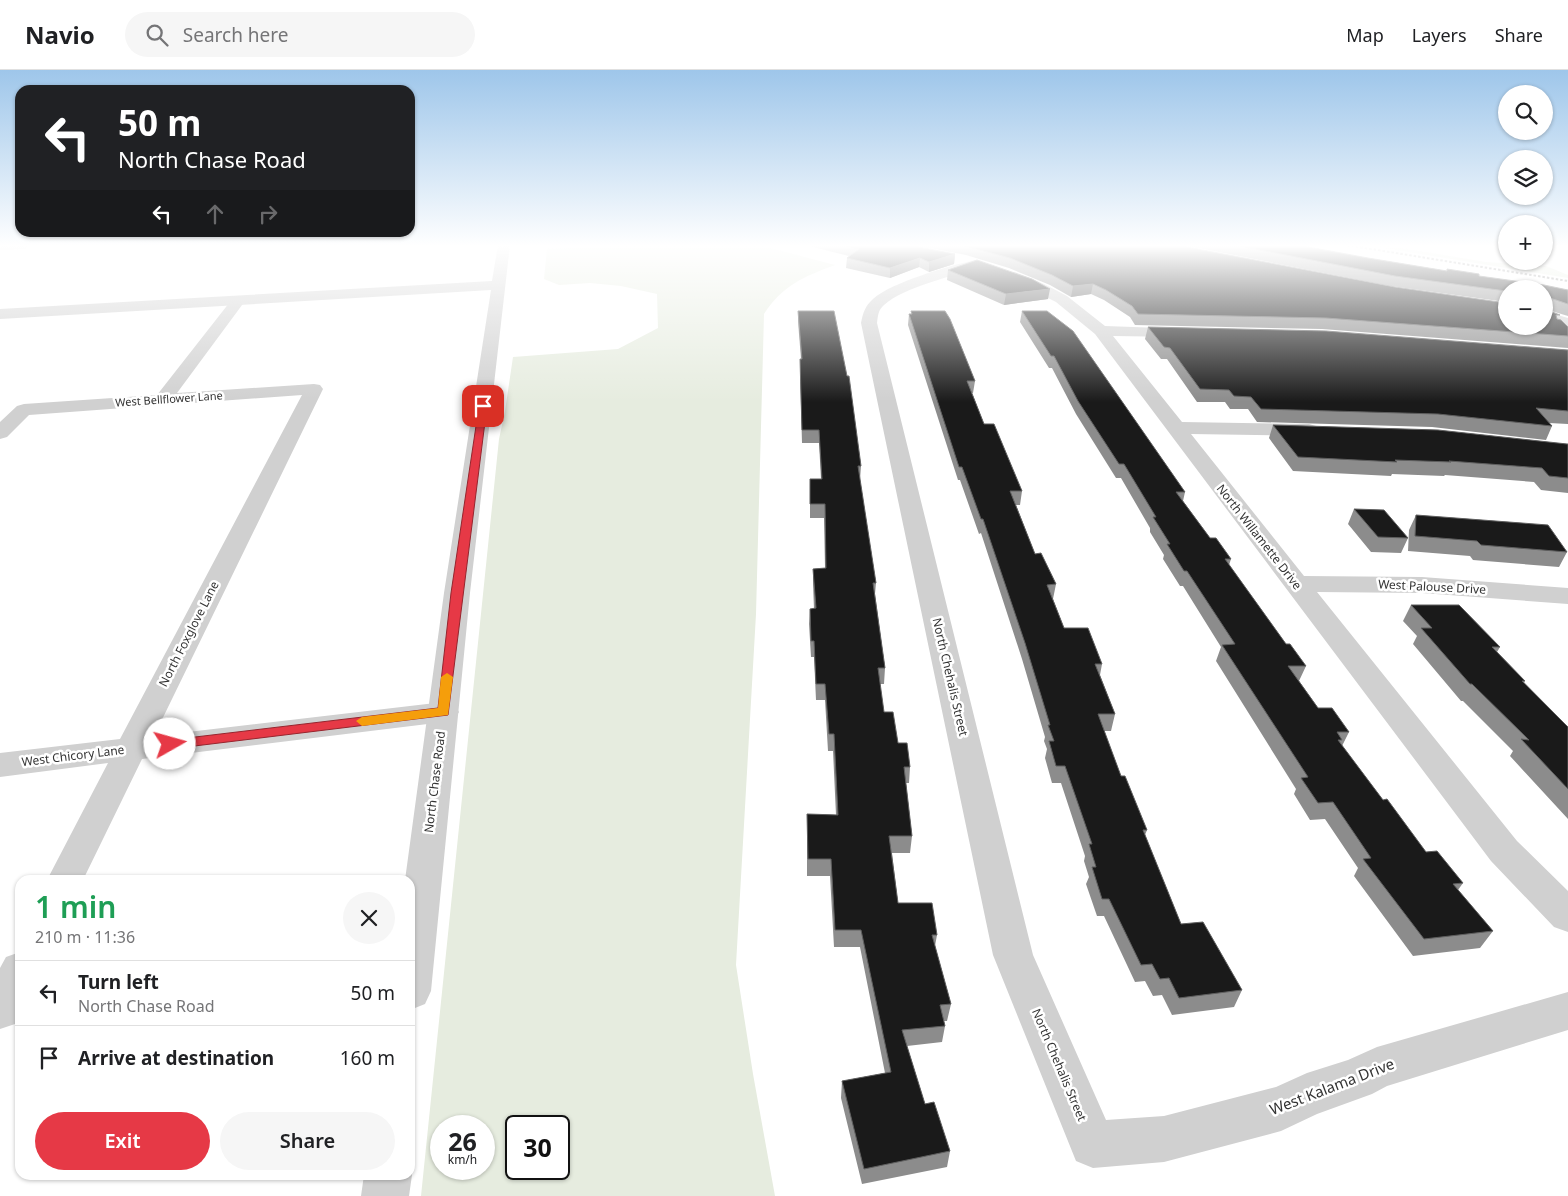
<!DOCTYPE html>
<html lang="en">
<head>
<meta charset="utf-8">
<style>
	:root { --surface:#fff; --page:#f6f6f6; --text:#202124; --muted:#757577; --line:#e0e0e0; --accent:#e63946 }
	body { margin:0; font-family:"Noto Sans",sans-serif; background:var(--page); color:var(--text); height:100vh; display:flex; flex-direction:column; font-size:19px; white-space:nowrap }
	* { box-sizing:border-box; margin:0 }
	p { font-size:16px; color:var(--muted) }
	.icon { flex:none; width:28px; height:28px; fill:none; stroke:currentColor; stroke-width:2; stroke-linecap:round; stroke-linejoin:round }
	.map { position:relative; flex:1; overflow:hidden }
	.sheet { position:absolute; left:15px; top:805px; width:400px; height:305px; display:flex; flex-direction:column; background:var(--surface); border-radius:15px; box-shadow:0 1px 4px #0004 }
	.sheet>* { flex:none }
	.guide { position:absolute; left:15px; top:15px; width:400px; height:152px; border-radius:15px; box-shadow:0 1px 4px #0004; background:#202124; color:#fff; overflow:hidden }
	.fabs { position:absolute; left:1498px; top:15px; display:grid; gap:10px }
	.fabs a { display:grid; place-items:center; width:55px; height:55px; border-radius:50%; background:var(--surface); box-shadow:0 1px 4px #0004; font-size:25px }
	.speed { position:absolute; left:430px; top:1045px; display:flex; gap:10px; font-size:25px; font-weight:700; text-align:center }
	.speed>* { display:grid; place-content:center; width:65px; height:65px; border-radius:50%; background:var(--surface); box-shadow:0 1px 4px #0004; line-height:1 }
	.speed small { font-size:12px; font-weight:400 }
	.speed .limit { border:2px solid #111; border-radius:8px; background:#fff; color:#111 }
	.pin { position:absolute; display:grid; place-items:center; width:42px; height:42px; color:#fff; margin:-21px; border-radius:10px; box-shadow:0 2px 8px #0006 }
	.me { position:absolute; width:55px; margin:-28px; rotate:83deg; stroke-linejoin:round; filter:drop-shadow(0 0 4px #0008) }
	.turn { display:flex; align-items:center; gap:18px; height:105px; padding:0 20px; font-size:22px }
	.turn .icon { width:65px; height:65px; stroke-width:2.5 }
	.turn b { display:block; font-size:35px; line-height:42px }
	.lanes { display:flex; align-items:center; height:48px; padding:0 20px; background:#0003; justify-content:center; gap:25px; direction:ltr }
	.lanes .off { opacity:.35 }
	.round { display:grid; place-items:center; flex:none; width:52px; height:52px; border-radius:26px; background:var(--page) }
	.overview { display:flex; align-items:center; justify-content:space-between; height:85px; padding:0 20px }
	h1 { font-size:30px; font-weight:600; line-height:38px; color:#1e9e55 }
	.primary-button { display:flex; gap:10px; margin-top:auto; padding:10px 20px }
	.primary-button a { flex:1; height:58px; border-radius:30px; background:var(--accent); color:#fff; font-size:20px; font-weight:600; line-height:58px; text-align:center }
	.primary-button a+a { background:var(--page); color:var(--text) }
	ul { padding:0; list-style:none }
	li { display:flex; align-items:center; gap:15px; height:65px; padding:0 20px; border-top:1px solid var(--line) }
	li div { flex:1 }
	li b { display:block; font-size:19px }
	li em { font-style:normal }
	header { display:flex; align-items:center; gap:30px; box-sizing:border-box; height:70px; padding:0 25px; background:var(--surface); border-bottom:1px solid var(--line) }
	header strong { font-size:24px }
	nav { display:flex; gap:28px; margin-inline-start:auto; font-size:18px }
	.search { width:350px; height:45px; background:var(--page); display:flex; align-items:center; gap:12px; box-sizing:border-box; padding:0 18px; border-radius:28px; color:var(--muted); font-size:19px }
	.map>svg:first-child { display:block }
	.green { fill:#e6ecdf; fill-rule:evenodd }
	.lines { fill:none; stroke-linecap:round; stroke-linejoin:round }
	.minor { fill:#d0d0d0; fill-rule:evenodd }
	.tertiary { fill:#d0d0d0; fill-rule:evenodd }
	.rail { stroke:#888; stroke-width:2; stroke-dasharray:2.5 2; stroke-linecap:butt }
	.wall { fill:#8c8c8c }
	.shaded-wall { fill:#5f5f5f }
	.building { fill:#1a1a1a; stroke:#5f5f5f }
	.route { fill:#e63946; stroke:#96252e }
	.slow { fill:#f59e0b }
	.labels { text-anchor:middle; stroke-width:5; stroke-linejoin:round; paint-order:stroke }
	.far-street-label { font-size:11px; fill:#333; stroke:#fff }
	.street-label { font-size:12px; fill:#333; stroke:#fff }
	.near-street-label { font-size:15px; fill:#333; stroke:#fff }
</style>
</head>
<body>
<header>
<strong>Navio</strong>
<div class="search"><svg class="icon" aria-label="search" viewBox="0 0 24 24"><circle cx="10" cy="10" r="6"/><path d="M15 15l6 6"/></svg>Search here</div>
<nav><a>Map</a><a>Layers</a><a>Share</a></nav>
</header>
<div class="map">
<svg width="1568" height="1126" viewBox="0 0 1568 1126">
	<rect width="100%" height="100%" fill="#fff"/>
	<!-- green -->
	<path class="green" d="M630 175H759L835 195C803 207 783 215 764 244L756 544 736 895 753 1004 775 1126H421L499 369 505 341 513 287 618 279 658 258 657 224 621 216 590 213 559 215 544 209 547 179ZM441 1056H484V1099H441ZM516 1056H559V1099H516Z
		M1366 175H1383L1486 192 1546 196 1568 205V208Z"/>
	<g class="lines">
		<!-- minor -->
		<path class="minor" d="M0 175H31L25 179 0 180Z
			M975 190 980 191 982 194 980 197C953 206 904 217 884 235 878 240 878 246 877 253L1033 885 1106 1050 1164 1046 1276 1017 1307 1003 1348 990 1377 977 1568 922V960L1387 1016 1372 1024 1317 1044 1281 1061 1164 1092 1093 1098 1076 1091 993 885 861 253C863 243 865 236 873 229 892 212 949 196 975 190Z
			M1015 202 1044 214 1067 226 1105 256 1190 259 1192 262 1190 265 1184 267 1113 266 1182 352 1309 354 1316 356 1319 360 1316 364 1309 366 1191 364 1304 506 1422 507 1568 518V534L1422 523 1317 522 1517 771 1568 821V862L1554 857 1491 791 1095 264 1056 232 1010 209 1008 206 1010 203Z
			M238 227 243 228 245 231 177 323 314 314 320 315 323 319 154 666 444 632 455 635 459 642 455 649 444 652 142 689 83 810H47L108 693 0 707V683L120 669 302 325 29 345 7 367 0 369V352L17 336 24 334 157 325 233 228Z
			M1544 241 1568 248V258L1544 251Z
			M20 882V943L15 954 0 959V898L6 887Z"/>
		<!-- tertiary -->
		<path class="tertiary" d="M498 175H510L470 523 431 921 425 934 410 940V810H405L444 523 491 220 0 249V239L492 211Z
			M410 1100 412 1105 409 1126H361L364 1105H410Z"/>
		<!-- rail -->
		<path class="rail" d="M1347 175 1568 211"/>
	</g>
	<!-- wall -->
	<path class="wall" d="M805 175H909L955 184 954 194 929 202 919 197 890 208 846 198 847 188 849 186Z
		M914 175H1177L1506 256 1544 219H1506V232L1391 216 1183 175H1298L1368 188 1447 201V199L1479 206 1568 220V246L1548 240 1557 249 1568 257V278L1322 259 1135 255 1130 247 1104 230 1091 224 1071 227 1050 215 1009 198 966 185Z
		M948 200 1048 229 1004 235 947 210Z
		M798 241 861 396 860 410 876 513 875 524 885 598 884 614H880L884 642 898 673 910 697 909 713H906L912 766 910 783H892L898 833 937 865 935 876 951 934 947 951H944L945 956 942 972 907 976 925 1034 950 1081 947 1097 862 1114 841 1028 842 1011 885 1003 860 877H834L830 806H807V744L836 745 833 681H828L825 630H816L814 587H811L809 554 810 539H814L813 514V499L825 498 824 448H810V409H821L819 373H802L800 301V289H801L798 252Z
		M911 241 975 311 973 323H972L984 354 1022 421 1020 435H1016L1035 484 1056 514 1053 529 1064 558 1102 594 1100 605 1115 644 1111 661H1104L1121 706 1147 760 1145 765 1181 854 1242 920 1234 937 1172 945 1162 925 1153 926 1145 911 1135 912 1104 846H1097L1086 814 1089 807 1084 791 1085 786 1061 713H1052L1045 688 1047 679 1044 671 1045 667 1022 589 981 463 979 464 960 410H958L908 255 909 244H911Z
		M1022 241 1185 422 1183 431 1210 468 1231 489 1229 495 1286 574 1306 596 1299 611 1318 638 1349 662 1342 676 1383 730 1426 782 1463 813 1458 820 1493 861 1480 878 1413 886 1354 806 1358 798 1325 749 1310 750 1294 724 1296 719 1216 591 1221 577 1183 516H1180L1163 489 1164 485 1150 462V458L1121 408H1116L1076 344 1052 298H1049L1020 252Z
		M1148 257 1568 280V354L1549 353 1552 356 1546 370 1432 357 1257 352 1248 339H1230L1225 332H1197L1167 289H1161L1145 269Z
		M1273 355 1568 374V423L1541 420 1534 412 1445 405 1444 406 1392 404 1391 406 1293 401 1269 368Z
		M1354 439 1408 468 1401 483 1371 482 1348 454Z
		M1416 445 1567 482 1559 497 1473 490 1470 486 1408 481 1409 460Z
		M1411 535 1500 577 1497 582 1525 611 1524 612 1568 657V749L1510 686 1513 681 1463 631H1461L1413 574 1417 566 1403 551Z"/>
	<!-- shaded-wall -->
	<path class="shaded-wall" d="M955 184 954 194 929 202V192Z
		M920 188 919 197 890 208V198Z
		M1093 214 1091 224 1071 227 1073 216Z
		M1050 219 1048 229 1004 235 1006 224Z"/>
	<!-- building -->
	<path class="building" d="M841 175H909L955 184 929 192 920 188 890 198 847 188 859 179Z
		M961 175H1177L1395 217 1506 233V256H1544V219H1506V221L1395 206 1234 175H1298L1368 188 1447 201V199L1479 204V206L1544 215 1568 220V234L1550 228 1547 230V240L1560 245H1556L1557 249 1561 250 1568 257V266L1326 248 1138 244 1132 236 1106 220 1093 214 1073 216 1052 205 1010 188Z
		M977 190 1032 209 1050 219 1006 224 948 200Z
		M798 241H834L847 306H849L861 396H858L876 513H873L885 598H878L884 642H893L898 673H907L910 697H904L912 766H889L898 833H932L937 865H932L951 934 940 935 945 956 902 960 925 1034 934 1032 950 1081 864 1099 842 1011 891 1002 861 860H835L831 789H808L807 744 838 745 834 664H829L825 614H816L814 571H811L810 539 816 538 813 499 826 498 825 434H810V409H822L819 360H802L800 289H802Z
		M911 241H945L950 249 975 311H967L984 354H994L1022 421H1010L1035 484 1041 483 1056 514 1047 515 1064 558H1088L1102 594H1095L1115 644H1098L1121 706H1125L1147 760H1143L1181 854 1203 852 1242 920 1179 928 1169 908 1160 909 1152 894 1141 895 1109 829H1102L1092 797H1096L1089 774H1092L1065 696H1056L1049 671H1054L1048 655H1050L1025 573 983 449H981L962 397H959L909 244H912Z
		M1022 241H1047L1073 261 1185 422H1176L1210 468H1216L1231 489H1225L1286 574H1290L1306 596H1288L1318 638H1332L1349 662H1337L1342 670H1338L1383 730 1387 729 1426 782 1437 781 1463 813 1453 814 1493 861 1424 869 1363 789 1371 788 1333 732 1318 733 1301 708 1308 707 1222 575 1235 574 1187 501H1184L1167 474H1170L1153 447H1156L1124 394H1119L1078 331 1054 286H1051Z
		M1148 257 1326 261 1568 280V341L1536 338 1552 356 1438 344 1261 339 1251 327 1234 326 1229 320 1200 319 1170 278 1164 277Z
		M1273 355 1438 360 1567 374H1568V408L1549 406 1542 398 1449 391 1451 392 1395 390 1397 392 1298 387Z
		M1354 439 1384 440 1408 468 1378 467Z
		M1416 445 1548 455 1567 482 1481 475 1477 471 1415 466Z
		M1411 535H1459L1500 577H1492L1525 611H1522L1568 657V719L1521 669 1529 670 1472 614H1470L1421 558H1432Z"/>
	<!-- sky -->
	<linearGradient id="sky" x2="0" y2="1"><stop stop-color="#9ec6ea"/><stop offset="0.53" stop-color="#fff"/><stop offset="1" stop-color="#fff" stop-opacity="0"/></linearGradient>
	<rect width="1568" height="332" fill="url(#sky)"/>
	<!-- route -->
	<path class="route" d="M483 334 487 336 448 645 170 679 165 677 163 674 165 671 170 670 438 638 451 523 479 336Z"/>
	<!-- slow -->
	<path class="slow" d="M447 603 453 607 448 645 362 656 356 651 362 647 438 638 441 607Z"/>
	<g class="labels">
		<!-- far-street labels -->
		<g class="far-street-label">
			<text transform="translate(169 329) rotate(-4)" y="4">West Bellflower Lane</text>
		</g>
		<!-- street labels -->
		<g class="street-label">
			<text transform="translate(1259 467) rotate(52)" y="4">North Willamette Drive</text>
			<text transform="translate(1432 517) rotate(3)" y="4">West Palouse Drive</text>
			<text transform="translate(189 564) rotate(-63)" y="4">North Foxglove Lane</text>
			<text transform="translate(950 607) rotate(77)" y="4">North Chehalis Street</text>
			<text transform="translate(73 686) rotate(-7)" y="4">West Chicory Lane</text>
			<text transform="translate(435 712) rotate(-83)" y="4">North Chase Road</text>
			<text transform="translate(1059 995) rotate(67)" y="4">North Chehalis Street</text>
		</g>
		<!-- near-street labels -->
		<g class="near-street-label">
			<text transform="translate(1332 1017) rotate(-21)" y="5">West Kalama Drive</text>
		</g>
	</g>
</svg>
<div class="fabs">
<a><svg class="icon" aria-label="search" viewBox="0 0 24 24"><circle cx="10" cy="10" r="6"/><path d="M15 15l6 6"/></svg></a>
<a><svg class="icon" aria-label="layers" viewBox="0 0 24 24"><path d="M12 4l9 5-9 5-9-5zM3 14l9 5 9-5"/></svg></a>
<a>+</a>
<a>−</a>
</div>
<div class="speed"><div>26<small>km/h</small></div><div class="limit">30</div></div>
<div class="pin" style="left:483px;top:336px;background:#d93025"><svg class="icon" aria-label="arrive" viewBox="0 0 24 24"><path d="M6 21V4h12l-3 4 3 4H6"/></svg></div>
<svg class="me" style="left:170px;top:674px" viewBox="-20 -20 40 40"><circle r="19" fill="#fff"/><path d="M0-13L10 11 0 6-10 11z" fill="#e63946"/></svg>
<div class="guide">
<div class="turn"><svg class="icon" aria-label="left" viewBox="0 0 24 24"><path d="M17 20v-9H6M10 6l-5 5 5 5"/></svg><div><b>50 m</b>North Chase Road</div></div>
<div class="lanes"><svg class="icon" aria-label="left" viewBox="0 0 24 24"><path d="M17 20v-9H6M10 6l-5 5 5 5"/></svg><svg class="icon off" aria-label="ahead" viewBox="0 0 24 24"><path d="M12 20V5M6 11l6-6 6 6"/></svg><svg class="icon off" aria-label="right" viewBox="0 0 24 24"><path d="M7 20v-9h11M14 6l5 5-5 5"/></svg></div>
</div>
<section class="sheet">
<div class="overview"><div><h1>1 min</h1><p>210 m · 11:36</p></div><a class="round"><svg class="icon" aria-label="close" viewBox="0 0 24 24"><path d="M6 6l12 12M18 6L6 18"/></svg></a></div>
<ul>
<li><svg class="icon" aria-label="left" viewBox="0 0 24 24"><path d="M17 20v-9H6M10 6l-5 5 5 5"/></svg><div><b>Turn left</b><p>North Chase Road</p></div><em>50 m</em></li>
<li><svg class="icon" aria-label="arrive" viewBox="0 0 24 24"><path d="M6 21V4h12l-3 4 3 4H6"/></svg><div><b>Arrive at destination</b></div><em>160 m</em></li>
</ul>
<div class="primary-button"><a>Exit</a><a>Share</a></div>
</section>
</div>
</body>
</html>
